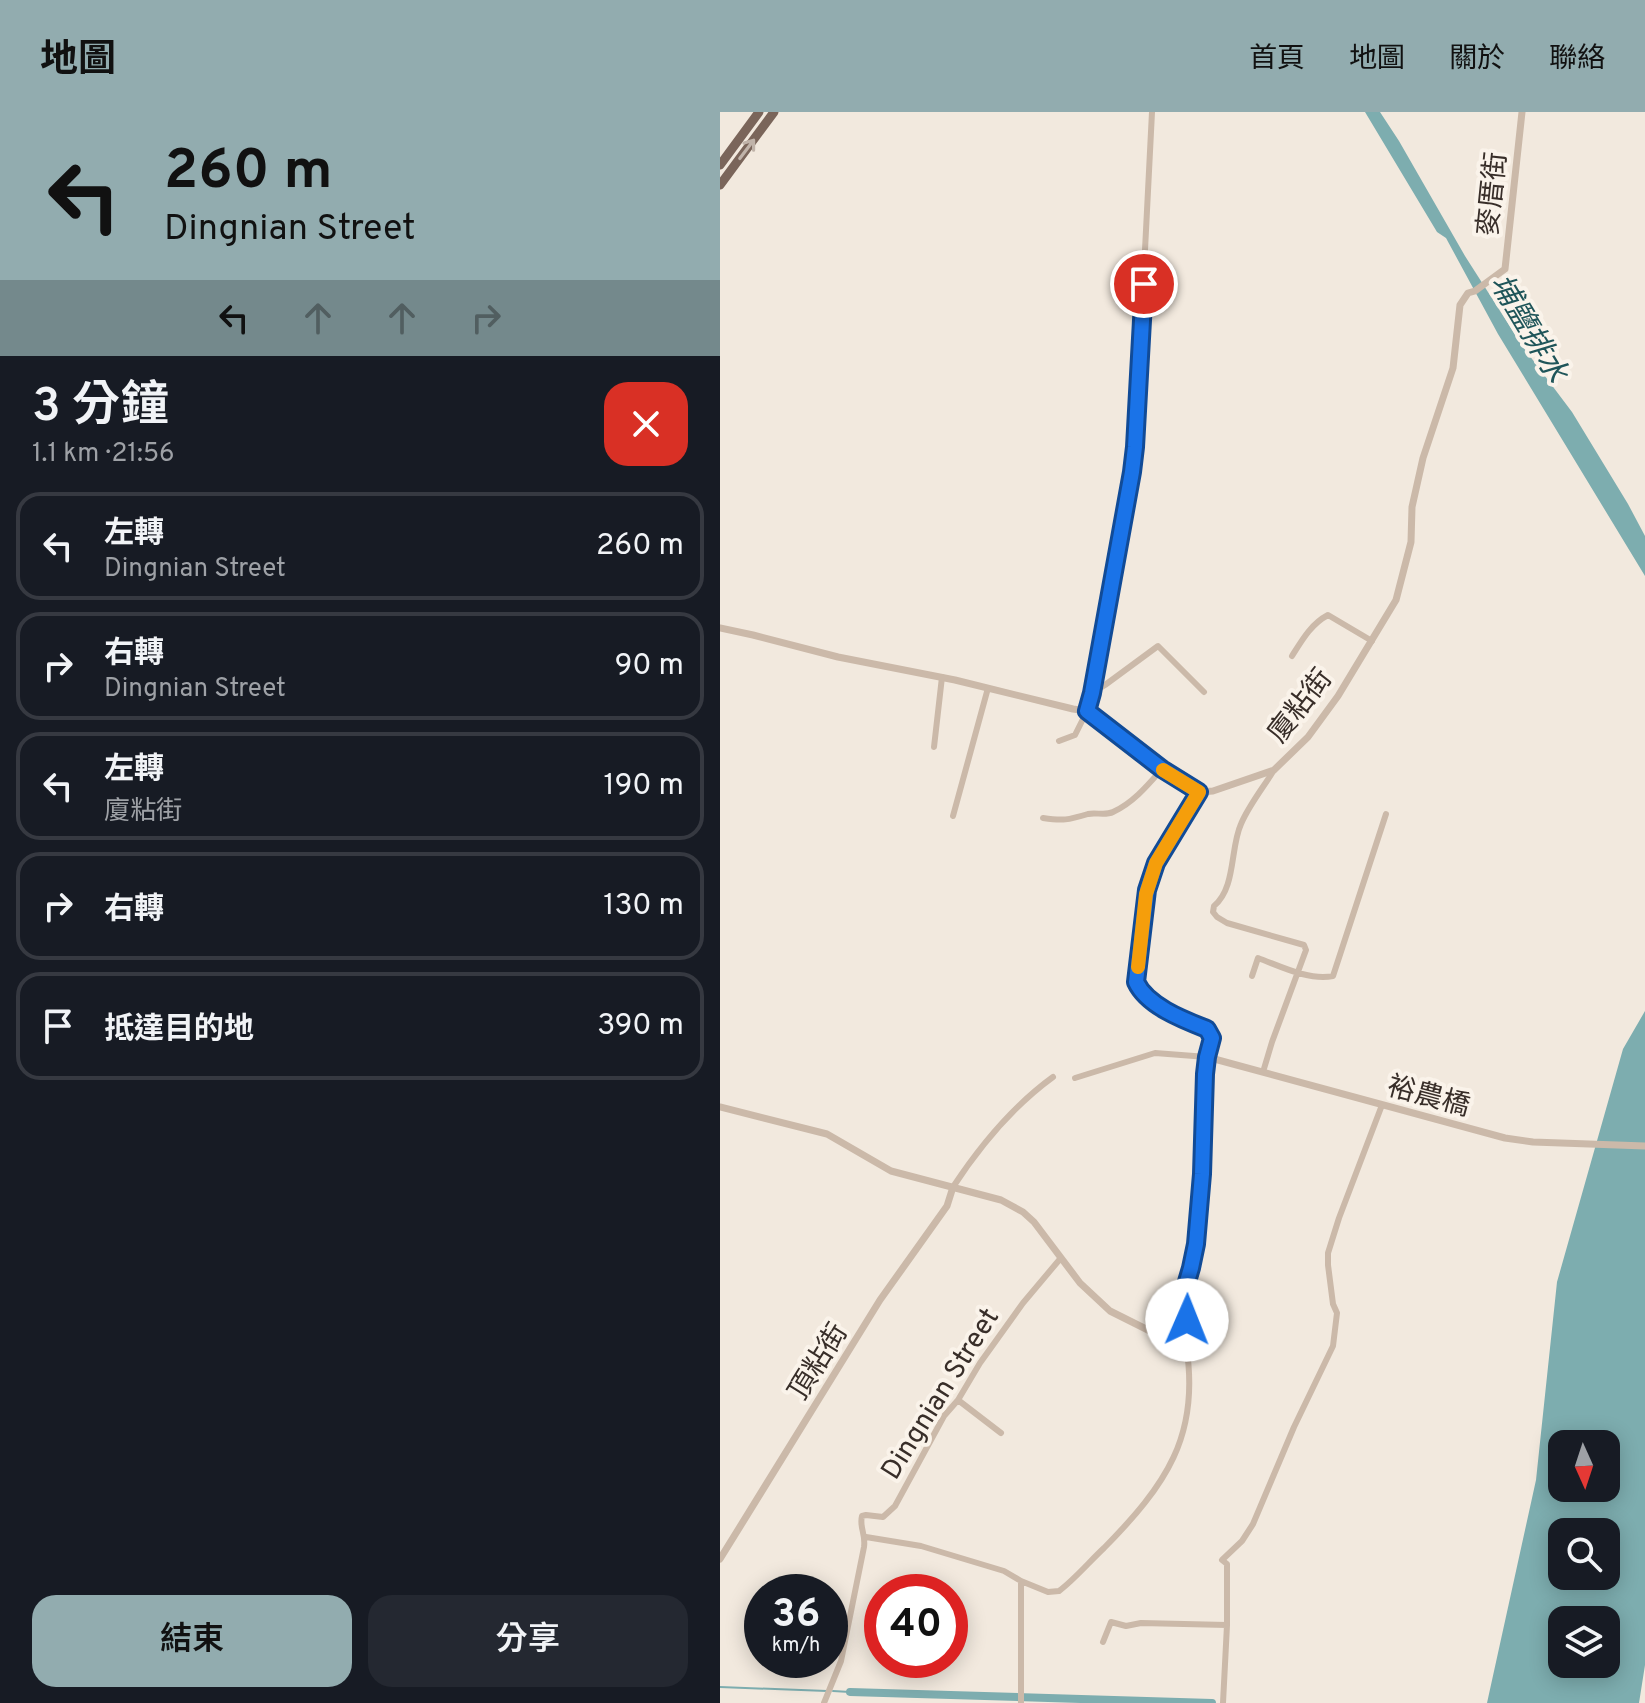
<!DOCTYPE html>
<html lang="zh-TW">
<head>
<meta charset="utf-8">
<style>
	:root { --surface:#171b24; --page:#242831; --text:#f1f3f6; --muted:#9ea1a6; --line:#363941; --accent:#92acaf }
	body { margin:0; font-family:Overpass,"Noto Sans TC",sans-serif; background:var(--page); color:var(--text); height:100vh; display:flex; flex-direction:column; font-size:30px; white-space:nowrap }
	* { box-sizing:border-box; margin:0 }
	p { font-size:26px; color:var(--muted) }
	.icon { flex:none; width:44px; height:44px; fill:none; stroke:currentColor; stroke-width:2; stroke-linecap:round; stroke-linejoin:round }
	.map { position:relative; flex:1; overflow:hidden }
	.details { display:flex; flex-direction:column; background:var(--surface); width:720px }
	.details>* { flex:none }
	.hud { background:#92acaf; color:#111; overflow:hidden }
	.needle { width:52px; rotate:177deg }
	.fabs { position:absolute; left:828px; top:1318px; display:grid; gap:16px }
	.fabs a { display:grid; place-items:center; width:72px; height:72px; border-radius:16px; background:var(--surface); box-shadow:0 4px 20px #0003; font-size:40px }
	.speed { position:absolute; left:24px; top:1462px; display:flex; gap:16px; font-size:40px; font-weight:700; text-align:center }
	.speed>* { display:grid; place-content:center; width:104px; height:104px; border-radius:50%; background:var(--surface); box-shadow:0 4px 20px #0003; line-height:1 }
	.speed small { font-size:20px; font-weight:400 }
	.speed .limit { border:12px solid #d22; background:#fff; color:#111 }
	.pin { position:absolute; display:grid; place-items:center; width:68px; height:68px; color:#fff; margin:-34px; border:4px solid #fff; border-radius:50%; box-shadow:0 2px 8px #0007 }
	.me { position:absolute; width:88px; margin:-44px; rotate:1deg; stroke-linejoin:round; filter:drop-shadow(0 0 6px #0008) }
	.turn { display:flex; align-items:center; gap:28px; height:168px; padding:0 32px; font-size:36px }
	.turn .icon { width:104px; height:104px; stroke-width:2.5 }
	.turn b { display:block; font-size:56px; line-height:68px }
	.lanes { display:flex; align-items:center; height:76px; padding:0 32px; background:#0003; justify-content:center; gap:40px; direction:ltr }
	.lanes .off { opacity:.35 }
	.round { display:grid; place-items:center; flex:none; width:84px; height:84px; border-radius:24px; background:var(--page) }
	.summary { display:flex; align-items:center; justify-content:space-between; height:136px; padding:0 32px }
	h1 { font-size:48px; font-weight:600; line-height:60px }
	.primary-button { display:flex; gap:16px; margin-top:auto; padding:16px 32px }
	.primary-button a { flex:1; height:92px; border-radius:24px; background:var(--accent); color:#111; font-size:32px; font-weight:600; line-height:92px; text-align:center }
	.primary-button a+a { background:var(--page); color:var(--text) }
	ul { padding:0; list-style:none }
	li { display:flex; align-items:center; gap:24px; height:108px; margin:0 16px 12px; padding:0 16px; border:4px solid var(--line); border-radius:24px }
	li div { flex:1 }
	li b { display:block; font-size:30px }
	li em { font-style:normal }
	header { display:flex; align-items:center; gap:48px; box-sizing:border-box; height:112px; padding:0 40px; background:var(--accent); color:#111 }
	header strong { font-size:38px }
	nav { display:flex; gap:44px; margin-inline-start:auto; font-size:28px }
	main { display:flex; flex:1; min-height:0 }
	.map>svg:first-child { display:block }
	.water { fill:#7dadaf; fill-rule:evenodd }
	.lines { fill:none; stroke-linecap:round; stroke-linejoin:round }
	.stream { stroke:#7dadaf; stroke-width:2 }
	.canal { stroke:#7dadaf; stroke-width:8 }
	.minor { stroke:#cbb9a9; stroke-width:6 }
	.tertiary { stroke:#cbb9a9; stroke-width:7 }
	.primary { stroke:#7a655a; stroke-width:9 }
	.oneway { stroke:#c0b3a9 }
	.route-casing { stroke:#114b97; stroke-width:20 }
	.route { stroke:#1a73e8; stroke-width:14 }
	.slow { stroke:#f59e0b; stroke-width:14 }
	.labels { text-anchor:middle; stroke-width:8; stroke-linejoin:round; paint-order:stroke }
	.street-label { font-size:28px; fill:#382e29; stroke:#faf3ea }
	.water-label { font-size:30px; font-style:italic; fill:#1f5559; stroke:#faf3ea }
</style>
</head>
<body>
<header>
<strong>地圖</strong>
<nav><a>首頁</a><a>地圖</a><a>關於</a><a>聯絡</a></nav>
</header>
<main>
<section class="details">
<div class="hud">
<div class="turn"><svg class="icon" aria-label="left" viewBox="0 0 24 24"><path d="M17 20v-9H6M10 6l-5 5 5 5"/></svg><div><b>260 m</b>Dingnian Street</div></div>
<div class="lanes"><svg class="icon" aria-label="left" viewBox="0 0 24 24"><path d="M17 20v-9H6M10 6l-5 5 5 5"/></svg><svg class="icon off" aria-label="ahead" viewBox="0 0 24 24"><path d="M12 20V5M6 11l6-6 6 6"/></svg><svg class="icon off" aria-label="ahead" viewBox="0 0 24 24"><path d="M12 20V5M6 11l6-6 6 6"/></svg><svg class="icon off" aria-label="right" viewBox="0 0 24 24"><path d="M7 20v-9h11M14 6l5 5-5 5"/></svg></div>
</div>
<div class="summary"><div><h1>3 分鐘</h1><p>1.1 km · 21:56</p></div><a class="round" style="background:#d93025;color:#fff"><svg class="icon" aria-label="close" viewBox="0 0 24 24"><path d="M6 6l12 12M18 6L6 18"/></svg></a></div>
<ul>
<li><svg class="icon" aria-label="left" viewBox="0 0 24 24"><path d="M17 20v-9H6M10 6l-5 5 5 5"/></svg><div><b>左轉</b><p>Dingnian Street</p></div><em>260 m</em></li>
<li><svg class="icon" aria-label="right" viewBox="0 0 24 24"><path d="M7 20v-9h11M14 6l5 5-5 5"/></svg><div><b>右轉</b><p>Dingnian Street</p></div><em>90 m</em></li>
<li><svg class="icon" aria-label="left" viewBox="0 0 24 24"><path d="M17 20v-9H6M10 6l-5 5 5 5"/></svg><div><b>左轉</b><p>廈粘街</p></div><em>190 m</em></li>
<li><svg class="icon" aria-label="right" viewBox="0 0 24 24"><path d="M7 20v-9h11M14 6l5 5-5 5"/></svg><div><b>右轉</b></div><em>130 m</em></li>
<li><svg class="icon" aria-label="arrive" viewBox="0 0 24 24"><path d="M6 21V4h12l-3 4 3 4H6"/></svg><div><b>抵達目的地</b></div><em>390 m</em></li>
</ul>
<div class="primary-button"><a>結束</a><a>分享</a></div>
</section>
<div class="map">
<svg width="925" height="1591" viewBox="0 0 925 1591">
	<rect width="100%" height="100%" fill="#f2e9de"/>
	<!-- water -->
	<path class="water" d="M645 0H660L679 29 745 144 803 235 852 300 908 392 925 424V464L778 222 726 126 717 120Z
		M925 899V1553L919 1591H767L816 1368 837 1170 903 937ZM842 1332H886V1376H842ZM842 1420H886V1464H842ZM842 1508H886V1552H842Z"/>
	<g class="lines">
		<!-- stream -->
		<path class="stream" d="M0 1575 107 1579
			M113 1579 130 1580"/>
		<!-- canal -->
		<path class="canal" d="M130 1580 492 1591"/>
		<!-- minor -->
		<path class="minor" d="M572 544C582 528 591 512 608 503L652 529
			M372 581 385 573 438 534 484 580
			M339 629 355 623 367 599 372 581 409 385 415 335 432 0
			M214 635 222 565
			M233 704 268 576
			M323 706C343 709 348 708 368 702 376 700 385 704 393 700 413 691 428 673 442 657
			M532 864 538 846C560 854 589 869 613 864L666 702
			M543 960 552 930 586 838 584 833 507 811 497 805 493 800 494 794C516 776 510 736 521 712 529 693 543 676 554 658
			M355 966 435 941 487 945
			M233 1075C260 1034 293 994 333 965
			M238 1288 281 1321
			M146 1425 201 1434 284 1459 301 1469 328 1480 339 1479C354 1468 370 1449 384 1436 445 1374 481 1324 466 1233
			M383 1530 391 1510 406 1514 421 1511 507 1513
			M104 1591 121 1549 144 1435C146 1422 139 1415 142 1404L146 1403 163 1405 175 1394 224 1304 238 1288 260 1251 303 1191 340 1147
			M301 1591V1469
			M503 1591 507 1513V1452L502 1448 522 1429 533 1412 574 1315 613 1234 617 1201 613 1192 608 1153V1141L619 1106 662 993"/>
		<!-- tertiary -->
		<path class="tertiary" d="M0 516 33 523 118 545 235 568 353 597 367 599 442 657 479 680 493 679 554 658 588 625 618 584 676 488 691 430 692 395 703 346 733 256 740 193 748 181 755 179 785 157 802 0
			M487 945 785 1026 813 1030 925 1034
			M0 995 107 1022 171 1059 281 1088 303 1100 314 1110 360 1171 390 1199 430 1219 466 1233V1173L471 1156 476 1132 482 1062 487 945 492 926 487 917C463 908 427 894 416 870L427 778 436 751 479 680
			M0 1447 160 1188 227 1094 233 1075"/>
		<!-- primary -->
		<path class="primary" d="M0 53 39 0
			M0 73 54 0"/>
	</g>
	<!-- one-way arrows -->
	<defs><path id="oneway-shaft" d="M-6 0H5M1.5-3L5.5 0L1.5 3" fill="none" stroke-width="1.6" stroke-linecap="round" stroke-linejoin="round" transform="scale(2)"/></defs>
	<use class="oneway" href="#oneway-shaft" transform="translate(27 37) rotate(-53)"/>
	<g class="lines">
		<defs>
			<path id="route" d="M424 172 415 335 412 360 372 581 367 599 442 657 479 680 436 751 427 778 416 870C427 894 464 908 487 917L492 926 487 945 485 962 482 1062 476 1132 471 1156 466 1173 467 1208"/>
		</defs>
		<!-- route casing -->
		<use href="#route" class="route-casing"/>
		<!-- route -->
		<use href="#route" class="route"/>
		<!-- slow -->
		<path class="slow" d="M418 855 426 782 436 751 479 680 443 658"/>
	</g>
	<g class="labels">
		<!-- street labels -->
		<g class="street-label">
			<text transform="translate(771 82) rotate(-84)" y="10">麥厝街</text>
			<text transform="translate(579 593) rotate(-52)" y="10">廈粘街</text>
			<text transform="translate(709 983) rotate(15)" y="10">裕農橋</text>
			<text transform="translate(97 1249) rotate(-58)" y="10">頂粘街</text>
			<text transform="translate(219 1281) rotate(-58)" y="10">Dingnian Street</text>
		</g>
		<!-- water labels -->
		<g class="water-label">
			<text transform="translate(809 216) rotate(59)" y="10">埔鹽排水</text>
		</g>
	</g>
</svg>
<div class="fabs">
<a><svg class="needle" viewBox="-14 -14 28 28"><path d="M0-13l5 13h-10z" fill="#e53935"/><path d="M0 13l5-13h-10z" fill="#9ea1a6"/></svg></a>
<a><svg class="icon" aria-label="search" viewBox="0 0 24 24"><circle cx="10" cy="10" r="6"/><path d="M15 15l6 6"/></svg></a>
<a><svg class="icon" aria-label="layers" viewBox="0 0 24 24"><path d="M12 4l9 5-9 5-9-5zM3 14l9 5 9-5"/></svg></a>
</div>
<div class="speed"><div>36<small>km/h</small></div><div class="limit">40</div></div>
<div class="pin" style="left:424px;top:172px;background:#d93025"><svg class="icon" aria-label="arrive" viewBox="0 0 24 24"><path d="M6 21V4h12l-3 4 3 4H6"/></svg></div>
<svg class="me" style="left:467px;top:1208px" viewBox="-20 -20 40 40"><circle r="19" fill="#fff"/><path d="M0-13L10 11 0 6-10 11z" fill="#1a73e8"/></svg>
</div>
</main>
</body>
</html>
